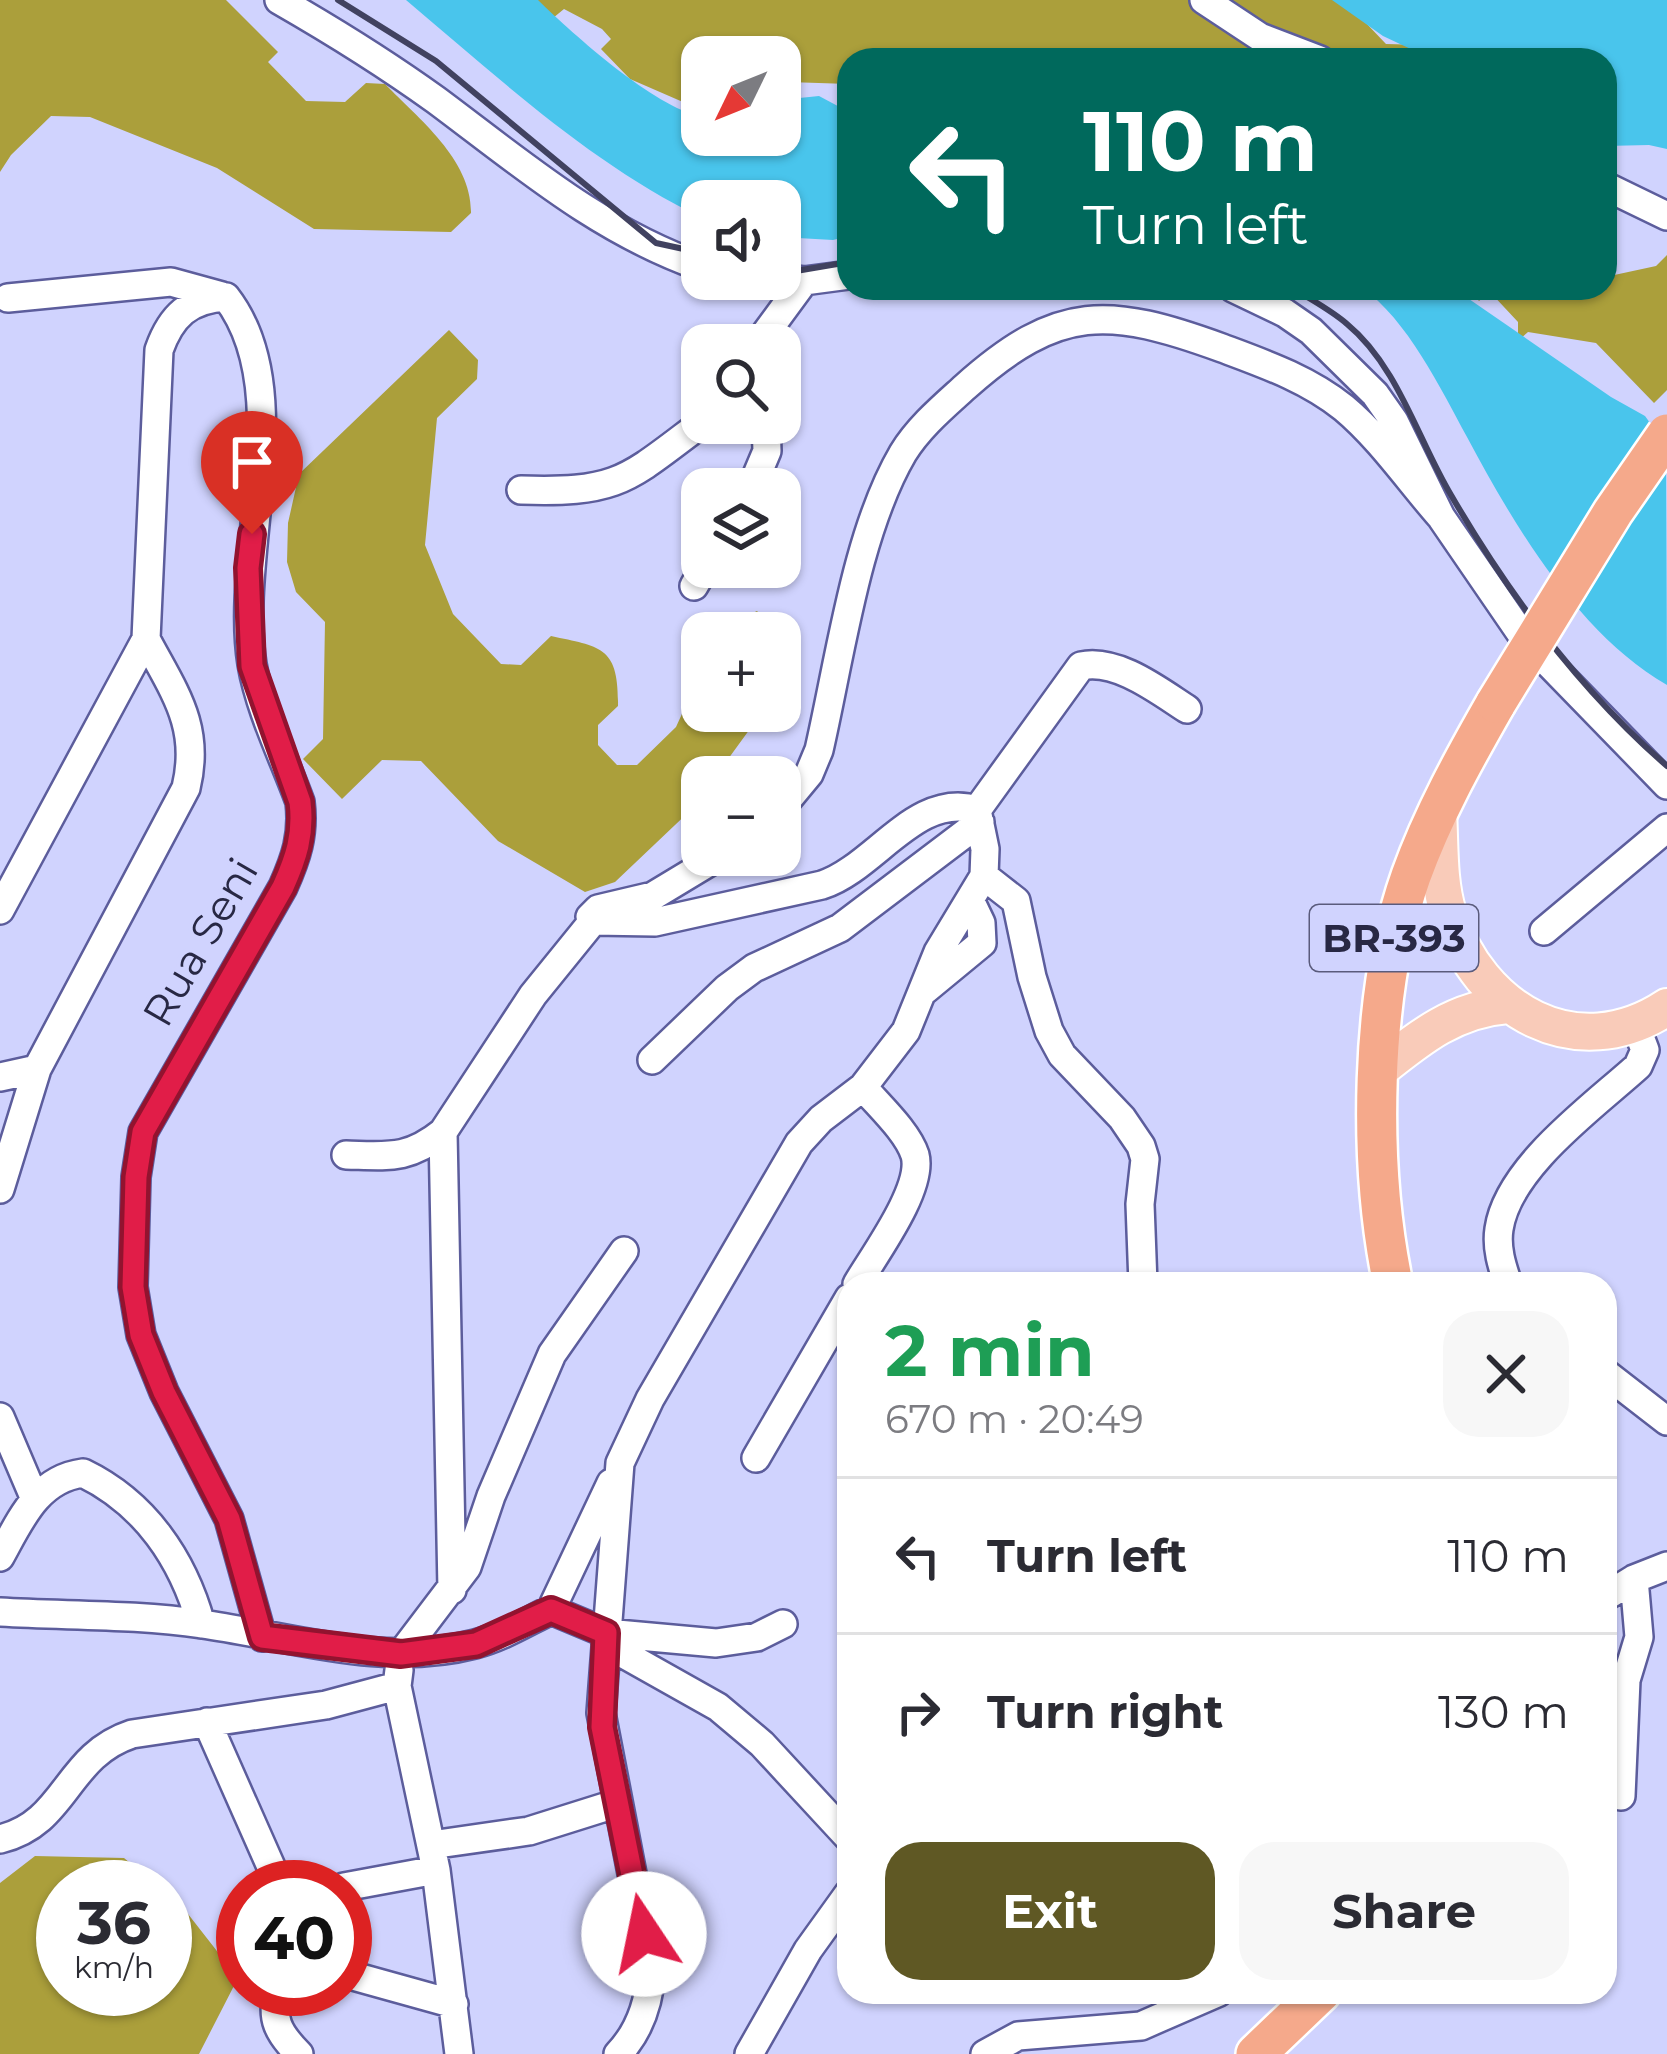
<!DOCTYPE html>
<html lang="en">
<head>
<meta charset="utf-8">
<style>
	:root { --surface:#fff; --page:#f7f7f7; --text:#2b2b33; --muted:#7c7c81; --line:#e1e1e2; --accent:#5f5824 }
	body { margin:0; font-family:Montserrat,sans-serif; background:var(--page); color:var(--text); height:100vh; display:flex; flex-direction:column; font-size:45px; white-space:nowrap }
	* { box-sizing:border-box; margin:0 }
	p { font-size:39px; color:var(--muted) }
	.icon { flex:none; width:66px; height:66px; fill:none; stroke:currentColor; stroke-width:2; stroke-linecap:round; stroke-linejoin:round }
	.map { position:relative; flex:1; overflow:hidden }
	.side { position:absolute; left:837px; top:1272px; width:780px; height:732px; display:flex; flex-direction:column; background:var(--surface); border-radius:36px; box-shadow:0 3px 9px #0004 }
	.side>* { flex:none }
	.hud { position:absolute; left:837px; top:48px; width:780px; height:252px; border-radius:36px; box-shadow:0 3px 9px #0004; background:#00695c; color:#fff; overflow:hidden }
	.needle { width:78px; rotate:227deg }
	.controls { position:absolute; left:681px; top:36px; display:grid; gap:24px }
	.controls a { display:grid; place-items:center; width:120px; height:120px; border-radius:24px; background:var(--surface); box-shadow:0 3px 9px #0004; font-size:60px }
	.speed { position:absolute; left:36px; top:1860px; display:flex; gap:24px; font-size:60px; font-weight:700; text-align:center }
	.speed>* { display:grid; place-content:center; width:156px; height:156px; border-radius:50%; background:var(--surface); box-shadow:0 3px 9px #0004; line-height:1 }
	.speed small { font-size:30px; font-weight:400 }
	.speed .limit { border:18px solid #d22; background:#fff; color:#111 }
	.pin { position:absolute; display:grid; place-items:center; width:102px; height:102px; color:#fff; margin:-123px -51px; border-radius:50% 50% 50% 0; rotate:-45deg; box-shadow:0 0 12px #0007 }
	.pin .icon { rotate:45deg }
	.me { position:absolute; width:132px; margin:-66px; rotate:349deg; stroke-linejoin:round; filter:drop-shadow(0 0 9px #0008) }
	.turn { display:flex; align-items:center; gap:42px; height:252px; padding:0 48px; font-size:54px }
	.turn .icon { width:156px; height:156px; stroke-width:2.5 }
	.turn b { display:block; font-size:84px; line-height:102px }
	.round { display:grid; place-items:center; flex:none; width:126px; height:126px; border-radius:36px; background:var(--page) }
	.summary { display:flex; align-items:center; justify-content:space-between; height:204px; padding:0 48px }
	h1 { font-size:72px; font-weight:700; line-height:90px; color:#1e9e55 }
	.cta { display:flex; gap:24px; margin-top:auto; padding:24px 48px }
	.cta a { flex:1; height:138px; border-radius:36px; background:var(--accent); color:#fff; font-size:48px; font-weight:700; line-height:138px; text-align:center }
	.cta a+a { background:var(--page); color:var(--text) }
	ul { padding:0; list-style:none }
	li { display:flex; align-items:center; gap:36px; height:156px; padding:0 48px; border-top:3px solid var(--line) }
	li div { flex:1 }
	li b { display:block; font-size:45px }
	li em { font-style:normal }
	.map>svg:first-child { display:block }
	.forest { fill:#ab9f3b }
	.water { fill:#49c5ec }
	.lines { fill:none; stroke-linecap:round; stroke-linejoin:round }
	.minor-casing { stroke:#5c5d9c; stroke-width:32 }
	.major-casing { stroke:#fff; stroke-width:40 }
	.highway-casing { stroke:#fff; stroke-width:44 }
	.minor { stroke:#fff; stroke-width:27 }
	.major { stroke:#f9cbb9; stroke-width:36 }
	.highway { stroke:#f5a98b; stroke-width:39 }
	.rail { stroke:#414260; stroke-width:6 }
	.highway-bridge-casing { stroke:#fff; stroke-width:44; stroke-linecap:butt }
	.highway-bridge { stroke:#f5a98b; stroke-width:39 }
	.route-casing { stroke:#92132f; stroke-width:30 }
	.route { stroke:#e11d48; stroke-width:21 }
	.labels { text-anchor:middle; stroke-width:9; stroke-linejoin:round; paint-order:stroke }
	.shield { fill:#d0d3fe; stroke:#5a5b7c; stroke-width:3 }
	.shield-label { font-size:39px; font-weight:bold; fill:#282844 }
	.street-label { font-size:42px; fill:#282844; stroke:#d0d3fe }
</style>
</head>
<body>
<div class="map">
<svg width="1667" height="2054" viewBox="0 0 1667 2054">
	<rect width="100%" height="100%" fill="#d0d3fe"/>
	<!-- forest -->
	<path class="forest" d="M0 0H226L278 52 268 62 306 101 345 102 366 83 385 84C419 119 472 160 471 213L451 232 314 229 217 168 90 117 51 116 11 155 0 172Z
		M536 0H1344L1386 44 1425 45 1435 55 1430 60H849V84L788 82 780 89V57H702V109H699L630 79 601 49 611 39 602 29 564 9 553 18Z
		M1667 255V390L1654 403 1596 343 1528 332 1518 341V322L1490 292 1479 301 1467 288H1605V277L1656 266Z
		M449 330 478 360 477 379 437 418 425 545 453 614 501 664 521 665 551 636C601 647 619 646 618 706L598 725V745L617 765H637L676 727 702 670V711H763L715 777H702V795L695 806 615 882 585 892 498 841 421 761 382 760 342 799 303 759 323 739 325 622 296 592 287 562 288 523 299 474Z
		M757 611 777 633H716L718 629Z
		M35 1856 124 1858 159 1887H63V1989H165V1892L181 1905 238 1978 199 2054H0V1883Z"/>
	<!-- water -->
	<path class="water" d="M406 0H538C575 36 653 106 702 117V135H780V100L819 96 849 112V236L833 240 780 237V201H702V218C590 163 501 80 406 0Z
		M1332 0H1667V149L1649 145 1605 146V60H1434L1383 36Z
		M1362 288H1453L1611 397 1645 416 1666 445 1667 685C1578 634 1514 525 1467 437 1441 389 1407 319 1362 288Z"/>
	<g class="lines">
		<defs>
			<path id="minor" d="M279 0C333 31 386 64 436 100 522 164 599 231 702 267
				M1204 0 1260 37 1320 60
				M1605 186 1667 216
				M780 278 804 281 849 275
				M1233 288 1285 313 1311 331 1375 394 1394 421 1441 517 1524 638 1667 785
				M226 297C299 391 234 552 252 664 260 711 284 758 300 802 304 835 296 858 283 887L143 1132 136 1177 133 1287 141 1335 164 1392 229 1519 262 1637
				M8 298 171 282 222 296
				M757 345 804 281
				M751 489 767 451 766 423
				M521 490C619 493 626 480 702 423
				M694 586 705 567
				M780 809 809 774 819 750C840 659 856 533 903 453 919 427 943 407 965 387 1059 303 1109 307 1222 348 1265 364 1308 379 1344 408 1380 438 1410 482 1441 517
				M977 810 1081 666C1117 658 1159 691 1187 709
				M721 855 653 896 598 909 590 917 593 921 655 922 822 885C875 868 916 791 977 810
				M984 876 1016 901 1032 977 1049 1031 1062 1055 1122 1118 1141 1146 1145 1159 1140 1204 1143 1284
				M0 910 146 639 159 350C171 316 189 299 226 297
				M1544 931 1667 828
				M925 990 982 943 981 923 971 902
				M652 1060 727 988 754 968 840 928 980 822
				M0 1077 37 1069
				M443 1132 452 1590
				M346 1155C389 1156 408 1160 443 1132L533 995 593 921
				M0 1189 37 1069 186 788C201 726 174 692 146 639
				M857 1284C874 1255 924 1188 915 1155 907 1131 879 1106 863 1087
				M1508 1284C1502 1266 1496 1248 1499 1229 1508 1167 1594 1106 1638 1066L1645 1050 1636 1026
				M1605 1373 1667 1421
				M0 1417 34 1497
				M756 1458 849 1298
				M0 1557C20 1521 37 1479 83 1473 145 1503 183 1559 201 1624
				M1605 1597 1634 1579 1667 1566
				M551 1610 611 1483
				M0 1612C67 1616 135 1614 202 1624 293 1637 382 1668 475 1644 502 1637 526 1622 551 1610L606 1633 716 1643 757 1637 783 1624
				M606 1644 718 1707 762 1744 849 1838
				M401 1654 467 1567 491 1496 552 1354 624 1251
				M399 1670 397 1686 436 1870 459 2054
				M207 1722 280 1887
				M1621 1796 1626 1680 1639 1637 1634 1579
				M0 1839C67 1823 65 1756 132 1734L326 1705 397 1686
				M431 1845 529 1831 618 1803
				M344 1887 436 1870
				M346 1974 454 2004
				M279 1989C269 2018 279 2034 299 2054
				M618 2054C640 2031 649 2003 651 1972L601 1713 620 1463 650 1399 799 1143 821 1119 863 1087 906 1031 938 952 984 876 985 849 977 810
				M749 2054 808 1950 849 1893
				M985 2054 1018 2036 1141 2026 1219 1992"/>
			<path id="major" d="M1438 811C1440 844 1438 881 1448 913 1479 1011 1576 1067 1667 1007
				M1378 1071C1419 1038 1454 1009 1508 1005"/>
			<path id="highway" d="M1393 1284C1368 1164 1370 992 1411 876 1433 815 1464 759 1496 703
				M1256 2054 1321 1992"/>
		</defs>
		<!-- minor casing -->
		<use href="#minor" class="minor-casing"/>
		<!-- major casing -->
		<use href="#major" class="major-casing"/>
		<!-- highway casing -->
		<use href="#highway" class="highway-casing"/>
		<!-- minor -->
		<use href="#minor" class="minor"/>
		<!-- major -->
		<use href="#major" class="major"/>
		<!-- highway -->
		<use href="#highway" class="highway"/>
		<!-- rail -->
		<path class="rail" d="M338 0 436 61 656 243 702 253
			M780 268 796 271 849 262
			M1293 288C1311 300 1331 310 1347 324 1398 366 1418 440 1451 495 1509 595 1579 689 1667 766"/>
		<defs>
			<path id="highway-bridge" d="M1496 703 1613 512 1667 434"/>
		</defs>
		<!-- highway-bridge casing -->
		<use href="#highway-bridge" class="highway-bridge-casing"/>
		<!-- highway-bridge -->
		<use href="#highway-bridge" class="highway-bridge"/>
	</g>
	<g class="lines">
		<defs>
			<path id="route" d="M252 534 248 568 252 666 300 802C304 835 296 858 283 887L143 1132 136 1177 133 1287 141 1335 164 1392 229 1519 262 1637 401 1654 476 1644 551 1610 606 1633 602 1727 644 1934"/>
		</defs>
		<!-- route casing -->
		<use href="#route" class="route-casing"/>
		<!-- route -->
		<use href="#route" class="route"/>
	</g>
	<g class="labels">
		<!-- shield labels -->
		<rect class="shield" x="1310" y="905" width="168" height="66" rx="9"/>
		<g class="shield-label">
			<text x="1394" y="952">BR-393</text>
		</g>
		<!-- street labels -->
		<g class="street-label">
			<text transform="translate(200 942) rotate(-60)" y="15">Rua Seni</text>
		</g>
	</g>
</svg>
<div class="controls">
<a><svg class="needle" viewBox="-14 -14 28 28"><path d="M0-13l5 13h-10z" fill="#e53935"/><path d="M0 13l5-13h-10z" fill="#7c7c81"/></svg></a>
<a><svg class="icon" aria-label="sound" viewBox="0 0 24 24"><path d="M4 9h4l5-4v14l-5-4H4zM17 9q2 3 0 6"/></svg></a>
<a><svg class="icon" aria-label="search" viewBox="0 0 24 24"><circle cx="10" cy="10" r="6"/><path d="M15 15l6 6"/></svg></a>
<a><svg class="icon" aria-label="layers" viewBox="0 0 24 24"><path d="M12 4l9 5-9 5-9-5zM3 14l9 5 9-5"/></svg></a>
<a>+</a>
<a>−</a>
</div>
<div class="speed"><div>36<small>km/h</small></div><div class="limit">40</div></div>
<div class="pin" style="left:252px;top:534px;background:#d93025"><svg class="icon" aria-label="arrive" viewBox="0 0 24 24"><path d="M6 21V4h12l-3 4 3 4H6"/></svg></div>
<svg class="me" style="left:644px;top:1934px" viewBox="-20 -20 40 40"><circle r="19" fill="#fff"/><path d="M0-13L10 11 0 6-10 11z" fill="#e11d48"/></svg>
<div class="hud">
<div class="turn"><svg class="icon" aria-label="left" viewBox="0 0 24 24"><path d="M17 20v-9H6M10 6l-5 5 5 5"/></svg><div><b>110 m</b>Turn left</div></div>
</div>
<section class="side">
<div class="summary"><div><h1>2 min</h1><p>670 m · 20:49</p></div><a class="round"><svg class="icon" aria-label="close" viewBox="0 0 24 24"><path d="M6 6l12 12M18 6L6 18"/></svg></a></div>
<ul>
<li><svg class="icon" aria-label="left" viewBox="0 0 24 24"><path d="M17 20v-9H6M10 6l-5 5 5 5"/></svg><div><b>Turn left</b></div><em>110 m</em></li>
<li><svg class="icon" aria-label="right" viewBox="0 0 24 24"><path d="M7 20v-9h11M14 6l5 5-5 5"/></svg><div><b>Turn right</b></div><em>130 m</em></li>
</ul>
<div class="cta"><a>Exit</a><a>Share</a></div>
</section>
</div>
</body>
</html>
